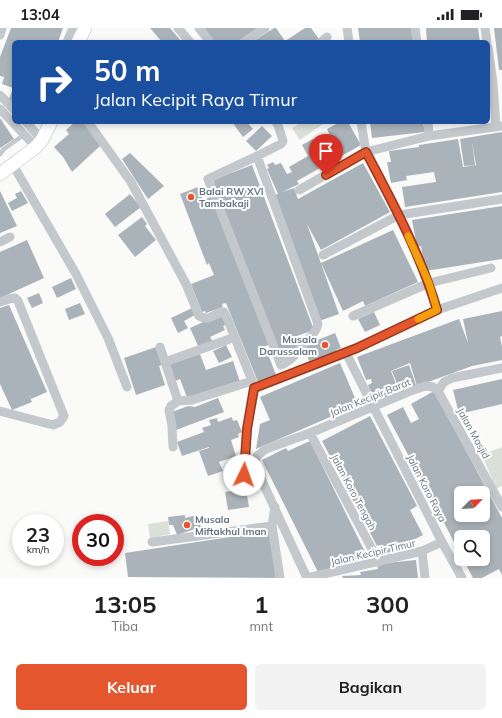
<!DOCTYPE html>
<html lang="id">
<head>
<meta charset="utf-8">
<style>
	:root { --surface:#fff; --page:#f2f2f2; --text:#202124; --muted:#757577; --accent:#e4572e }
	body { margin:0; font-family:Mulish,sans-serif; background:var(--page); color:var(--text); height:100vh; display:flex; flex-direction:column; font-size:15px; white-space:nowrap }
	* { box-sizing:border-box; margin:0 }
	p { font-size:13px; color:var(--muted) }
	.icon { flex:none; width:22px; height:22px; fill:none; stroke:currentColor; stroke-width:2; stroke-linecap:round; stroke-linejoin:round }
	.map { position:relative; height:550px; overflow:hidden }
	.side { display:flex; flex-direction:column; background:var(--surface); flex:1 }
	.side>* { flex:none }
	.hud { position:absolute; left:12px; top:12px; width:478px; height:84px; border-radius:6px; box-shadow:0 2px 6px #0003; background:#1a4fa0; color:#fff; overflow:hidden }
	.needle { width:26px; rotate:66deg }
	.controls { position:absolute; left:454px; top:458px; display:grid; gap:8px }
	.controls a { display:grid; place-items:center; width:36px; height:36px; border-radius:6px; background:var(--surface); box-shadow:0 2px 6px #0003; font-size:20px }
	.speed { position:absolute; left:12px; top:486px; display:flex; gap:8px; font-size:20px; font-weight:700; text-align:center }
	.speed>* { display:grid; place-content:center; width:52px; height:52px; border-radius:50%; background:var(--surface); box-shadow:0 2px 6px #0003; line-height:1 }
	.speed small { font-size:10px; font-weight:400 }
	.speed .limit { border:6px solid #d22; background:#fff; color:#111 }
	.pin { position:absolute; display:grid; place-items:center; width:34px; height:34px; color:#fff; margin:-41px -17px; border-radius:50% 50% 50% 0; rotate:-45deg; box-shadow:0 0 4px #0007 }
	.pin .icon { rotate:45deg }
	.me { position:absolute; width:44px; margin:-22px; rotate:3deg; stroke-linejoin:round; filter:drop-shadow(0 0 3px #0008) }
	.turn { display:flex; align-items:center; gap:14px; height:84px; padding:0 16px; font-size:18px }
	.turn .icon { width:52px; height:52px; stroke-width:2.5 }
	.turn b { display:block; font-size:28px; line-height:34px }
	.eta { display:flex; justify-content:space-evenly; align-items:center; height:68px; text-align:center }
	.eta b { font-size:24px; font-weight:700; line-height:28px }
	.action { display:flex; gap:8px; margin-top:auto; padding:8px 16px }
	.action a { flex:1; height:46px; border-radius:6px; background:var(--accent); color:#fff; font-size:16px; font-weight:700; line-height:46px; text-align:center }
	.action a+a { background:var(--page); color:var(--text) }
	.status { display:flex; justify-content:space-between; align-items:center; height:28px; padding:0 20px; background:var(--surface); direction:ltr }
	.status svg { height:11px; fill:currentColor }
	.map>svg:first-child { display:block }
	.green { fill:#dadfd7 }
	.building { fill:#aab3b9; fill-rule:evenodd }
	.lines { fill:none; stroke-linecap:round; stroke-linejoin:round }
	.secondary-casing { stroke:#b3babf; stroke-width:14 }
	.lane { stroke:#c3c8cc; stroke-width:4.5 }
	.street { stroke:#c3c8cc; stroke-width:9 }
	.secondary { stroke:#fff; stroke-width:13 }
	.route-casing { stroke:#94391e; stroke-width:10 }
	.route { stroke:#e4572e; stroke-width:7 }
	.slow { stroke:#f59e0b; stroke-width:7 }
	.poi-dot { fill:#e4572e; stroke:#fff; stroke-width:1.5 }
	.labels { text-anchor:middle; stroke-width:4; stroke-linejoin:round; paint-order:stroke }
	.poi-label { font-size:10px; font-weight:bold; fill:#657683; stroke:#fff; text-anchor:start }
	.street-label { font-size:10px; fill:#657683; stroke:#fff }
</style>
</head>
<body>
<div class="status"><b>13:04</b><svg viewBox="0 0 49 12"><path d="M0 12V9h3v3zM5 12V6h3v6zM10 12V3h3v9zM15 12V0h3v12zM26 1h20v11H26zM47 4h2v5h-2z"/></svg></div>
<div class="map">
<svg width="502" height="550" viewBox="0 0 502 550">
	<rect width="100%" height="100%" fill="#fafaf8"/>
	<!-- green -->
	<path class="green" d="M302 94H322L323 96 300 112 292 100Z
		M502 419V458L496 461 482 427Z
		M168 493 170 506 150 510 148 496Z"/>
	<!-- building -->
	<path class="building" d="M11 0H63L58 14H14V77L9 71 13 60 2 56 4 49 0 48V29Z
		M150 0H170L182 14H162Z
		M205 0H258L237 14H213Z
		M274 0H276L285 13 305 0H311L319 11 315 14H252Z
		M358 0H412L413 14H360Z
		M426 0H478L480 14H427Z
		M494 0H502V42H499Z
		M0 90 14 111 0 120Z
		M75 94H84L100 118 72 144 63 129 54 119 69 106 66 102Z
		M232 94H247L253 101 243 109Z
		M340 94H348L361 117 297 153 299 156 282 164 294 160 298 171 363 135 390 184 321 222 307 196 339 286 319 293 274 167 278 166 267 141 269 140 267 137 273 134 275 137 281 135 287 146 292 144 289 139 308 128 302 117 313 111 316 116 330 108 327 101Z
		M370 94H423L425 104 372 110Z
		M262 98 272 108 256 123 246 113Z
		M502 104V164L405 179 402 159 436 154 434 144 406 148 407 152 391 155 387 134H391L389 123 419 119V117L458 111 463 139 476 137 472 114 475 137 464 138 460 111Z
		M130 125 164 158 148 171 122 131Z
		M252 137 314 302 294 309 298 320 291 327 281 331 213 152Z
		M198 159 203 172 211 169 269 317 265 318 276 347 258 354 226 275 222 276 223 279 206 285 205 283 202 284 191 256 214 247 209 235 207 237 180 166Z
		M0 163 17 198 0 205Z
		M21 163 28 175 12 183 8 175 17 170 15 166Z
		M130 166 141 179 115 199 105 186Z
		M502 178V231L425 243 421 218 417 219 412 192Z
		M142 189 147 196 145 198 156 212 135 229 118 207Z
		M393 202 418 254 365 278 363 273 343 283 321 235Z
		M27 212 44 250 0 270V224Z
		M71 250 76 261 57 270 52 259Z
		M39 265 43 275 32 280 27 270Z
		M80 275 85 286 69 292 65 281Z
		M9 277 47 364 31 371 28 365 32 374 12 382 0 356V280Z
		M192 280 195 287 184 293 188 300 178 305 171 290Z
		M502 283V308L500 309 502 319V332L472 338 417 358 410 335 391 343 399 364 381 371 378 363 371 365 368 357 372 355 371 351 366 352 357 329 459 291 468 315 463 291Z
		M374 284 380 297 365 304 358 291Z
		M223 285 228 296 223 298 225 302 210 309 213 314 199 320 190 300Z
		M335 305 341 320 336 322 338 326 322 332 321 329 309 333 304 319 316 315 315 313Z
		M226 317 232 329 219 335 213 323Z
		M156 319 162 337 159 338 165 357 136 367 124 330Z
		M200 326 206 342 233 333 240 354 188 372 180 351 173 354 167 337Z
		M340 335 358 377 256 421 260 396 270 392 260 369Z
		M409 337 416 357 400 364 392 343Z
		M502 351V376L459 386 453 362Z
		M434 363 502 490V547L499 541 482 550H473L463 531H483V509H461V527L387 387 403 379 411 395 419 391 411 376ZM461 465H483V487H461Z
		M218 370 224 384 176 402 172 384 188 378 195 379Z
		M370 388 417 478 410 482 423 507 384 527 379 517 377 518 322 413Z
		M232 389 233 393 237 392 242 404 238 406 239 409 231 412 236 428 219 434 223 443 208 448 199 423 209 420V419L182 428 177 414 204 404 202 400 211 397 209 392 217 390 218 394Z
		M310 413 367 528 345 538 343 534 319 546 262 432 286 420 288 423Z
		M246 461 249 479 228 482 225 464Z
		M185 487V490L197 487 201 499 177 507 173 497H169L168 489Z
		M269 503 276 550 128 549 125 525Z
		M416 532 418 550H343L342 548 361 547 360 544 378 541 377 536Z"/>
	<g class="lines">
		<defs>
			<path id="secondary" d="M78 14 85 0
				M0 146 36 119 42 112 51 94"/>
		</defs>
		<!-- secondary casing -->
		<use href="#secondary" class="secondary-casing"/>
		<!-- lane -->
		<path class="lane" d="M0 126 4 121 25 106"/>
		<!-- street -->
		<path class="street" d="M178 0 190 14
			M199 0 210 14
			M347 0 349 14
			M415 0 417 14
			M485 0 487 14
			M0 7 2 0
			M67 14 73 0
			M244 14 265 0
			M321 14 327 9
			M488 19 493 55 496 99
			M0 67 14 82
			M0 81 36 119
			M26 94 42 112
			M88 94 131 154 186 256 199 288C210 294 213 285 224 284L227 290 255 360 247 401 244 447
			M361 94 366 124 399 187 429 255 437 282
			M428 94 429 108
			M257 128 318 296C316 306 309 309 304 316 297 325 291 333 281 337L208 151Z
			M257 128 281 116 283 113 278 97 276 94
			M13 137 76 246 108 310 127 359
			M299 162 366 124 429 108 502 98
			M0 214 10 209
			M323 227 399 187 502 171
			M0 274 9 271 15 270 18 273 64 388 60 394 53 397 0 383
			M353 288 429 255 491 240
			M160 319 178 373 192 372 252 353
			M165 334 235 309
			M255 360 346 325
			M438 363 502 479
			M310 405 379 534
			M173 419 172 398 169 382 171 378 178 373
			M275 479 272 498 280 550
			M152 514 272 498
			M422 523 425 550
			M307 550 256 440 255 433 257 428 266 421 310 405 408 364 425 358 433 359 438 363 444 354 452 350 502 340
			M307 550 422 523 442 514
			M462 550 442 514 346 325 437 282 502 260"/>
		<!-- secondary -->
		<use href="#secondary" class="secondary"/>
	</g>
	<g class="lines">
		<defs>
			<path id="route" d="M244 447 247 401 254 360 357 320 437 282C421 227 393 175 366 124L326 147"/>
		</defs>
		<!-- route casing -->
		<use href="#route" class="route-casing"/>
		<!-- route -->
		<use href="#route" class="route"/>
		<!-- slow -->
		<path class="slow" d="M408 208 429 255 437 282 418 291"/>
	</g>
	<!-- markers -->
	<g class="poi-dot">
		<circle cx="191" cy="169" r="4"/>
		<circle cx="325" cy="317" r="4"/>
		<circle cx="187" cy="497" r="4"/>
	</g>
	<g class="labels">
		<!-- poi labels -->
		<g class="poi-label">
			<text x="199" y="167">Balai RW XVI<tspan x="199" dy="12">Tambakaji</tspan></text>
			<text x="317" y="315" text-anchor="end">Musala<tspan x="317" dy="12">Darussalam</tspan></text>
			<text x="195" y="495">Musala<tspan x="195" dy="12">Miftakhul Iman</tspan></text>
		</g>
		<!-- street labels -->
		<g class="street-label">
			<text transform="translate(370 369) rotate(-22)" y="4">Jalan Kecipir Barat</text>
			<text transform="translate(474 405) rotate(61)" y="4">Jalan Masjid</text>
			<text transform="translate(427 460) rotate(63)" y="4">Jalan Koro Raya</text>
			<text transform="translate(354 464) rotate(62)" y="4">Jalan Koro Tengah</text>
			<text transform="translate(373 524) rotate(-13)" y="4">Jalan Kecipir Timur</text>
		</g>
	</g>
</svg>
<div class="controls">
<a><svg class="needle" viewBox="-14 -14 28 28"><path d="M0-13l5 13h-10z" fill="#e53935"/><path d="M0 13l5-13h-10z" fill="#757577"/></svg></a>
<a><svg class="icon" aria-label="search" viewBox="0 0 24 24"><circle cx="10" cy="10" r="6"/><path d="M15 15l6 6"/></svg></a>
</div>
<div class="speed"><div>23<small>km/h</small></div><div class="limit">30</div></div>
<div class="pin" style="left:326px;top:147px;background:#d93025"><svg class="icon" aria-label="arrive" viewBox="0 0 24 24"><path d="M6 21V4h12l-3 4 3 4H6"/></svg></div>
<svg class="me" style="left:244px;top:447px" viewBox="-20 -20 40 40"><circle r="19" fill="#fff"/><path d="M0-13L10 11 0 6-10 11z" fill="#e4572e"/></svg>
<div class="hud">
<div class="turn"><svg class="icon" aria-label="right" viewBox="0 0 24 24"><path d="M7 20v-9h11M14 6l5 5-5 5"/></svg><div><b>50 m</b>Jalan Kecipit Raya Timur</div></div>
</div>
</div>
<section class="side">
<div class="eta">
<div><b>13:05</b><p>Tiba</p></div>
<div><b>1</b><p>mnt</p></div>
<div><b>300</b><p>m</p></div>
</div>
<div class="action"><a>Keluar</a><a>Bagikan</a></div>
</section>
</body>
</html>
